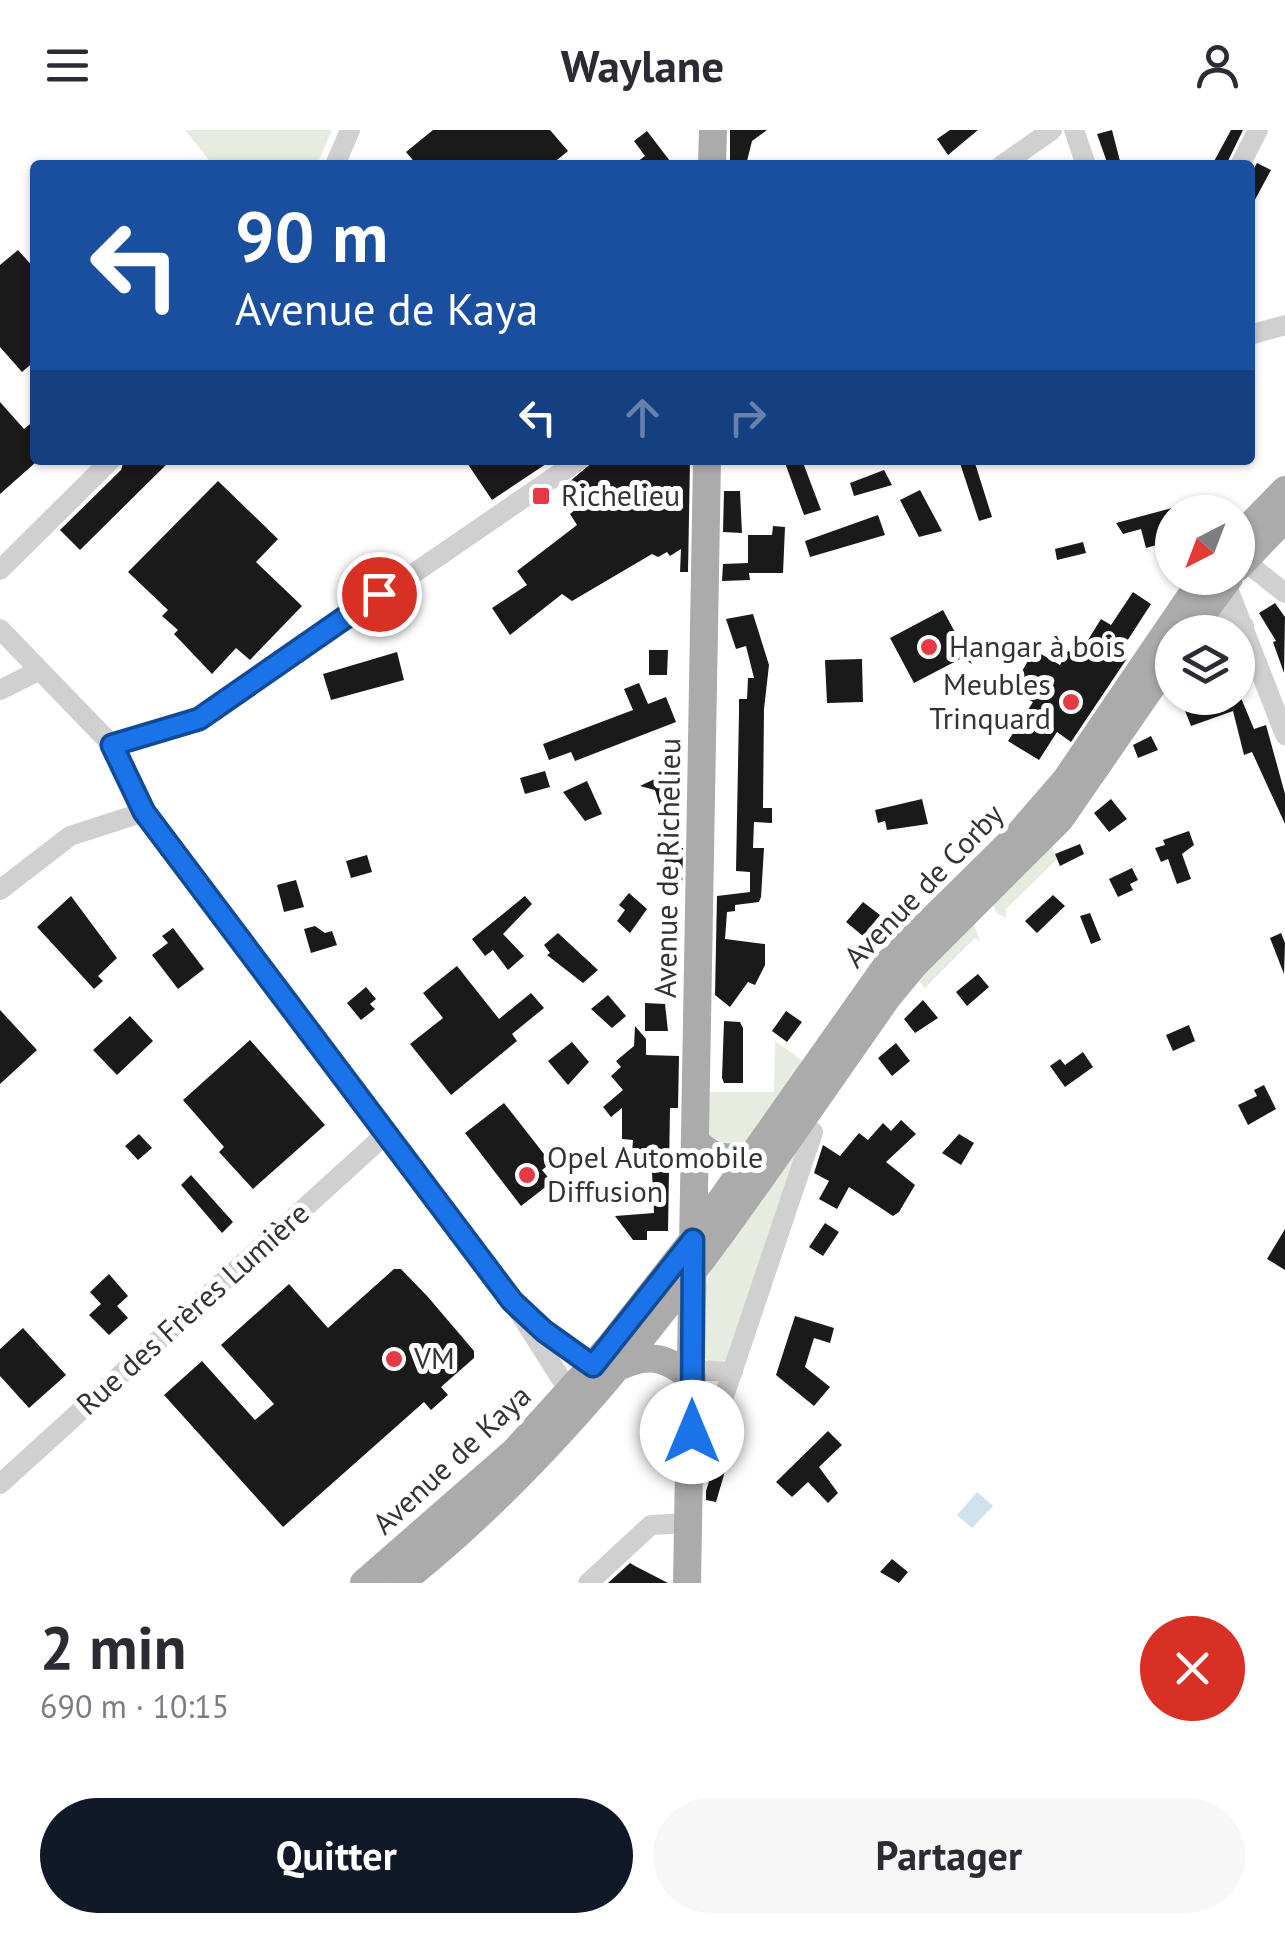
<!DOCTYPE html>
<html lang="fr">
<head>
<meta charset="utf-8">
<style>
	:root { --surface:#fff; --page:#f7f7f7; --text:#2b2b33; --muted:#7c7c81; --accent:#111827 }
	body { margin:0; font-family:"PT Sans",sans-serif; background:var(--page); color:var(--text); height:100vh; display:flex; flex-direction:column; font-size:38px; white-space:nowrap }
	* { box-sizing:border-box; margin:0 }
	p { font-size:32px; color:var(--muted) }
	.icon { flex:none; width:55px; height:55px; fill:none; stroke:currentColor; stroke-width:2; stroke-linecap:round; stroke-linejoin:round }
	.map { position:relative; height:1453px; overflow:hidden }
	.drawer { display:flex; flex-direction:column; background:var(--surface); flex:1 }
	.drawer>* { flex:none }
	.hud { position:absolute; left:30px; top:30px; width:1225px; height:305px; border-radius:10px; box-shadow:0 2px 8px #0004; background:#1a4fa0; color:#fff; overflow:hidden }
	.needle { width:65px; rotate:222deg }
	.fabs { position:absolute; left:1155px; top:365px; display:grid; gap:20px }
	.fabs a { display:grid; place-items:center; width:100px; height:100px; border-radius:50%; background:var(--surface); box-shadow:0 2px 8px #0004; font-size:50px }
	.pin { position:absolute; display:grid; place-items:center; width:85px; height:85px; color:#fff; margin:-42px; border:5px solid #fff; border-radius:50%; box-shadow:0 2px 10px #0007 }
	.me { position:absolute; width:110px; margin:-55px; rotate:0deg; stroke-linejoin:round; filter:drop-shadow(0 0 8px #0008) }
	.turn { display:flex; align-items:center; gap:35px; height:210px; padding:0 40px; font-size:45px }
	.turn .icon { width:130px; height:130px; stroke-width:2.5 }
	.turn b { display:block; font-size:70px; line-height:85px }
	.lanes { display:flex; align-items:center; height:95px; padding:0 40px; background:#0003; justify-content:center; gap:50px; direction:ltr }
	.lanes .off { opacity:.35 }
	.round { display:grid; place-items:center; flex:none; width:105px; height:105px; border-radius:52px; background:var(--page) }
	.head { display:flex; align-items:center; justify-content:space-between; height:170px; padding:0 40px }
	h1 { font-size:60px; font-weight:700; line-height:75px }
	.cta { display:flex; gap:20px; margin-top:auto; padding:20px 40px }
	.cta a { flex:1; height:115px; border-radius:60px; background:var(--accent); color:#fff; font-size:40px; font-weight:700; line-height:115px; text-align:center }
	.cta a+a { background:var(--page); color:var(--text) }
	header { display:flex; justify-content:space-between; align-items:center; height:130px; padding:0 40px; background:var(--surface); font-size:45px; font-weight:700 }
	.map>svg:first-child { display:block }
	.green { fill:#e6ecdf }
	.water { fill:#cfe2ee }
	.building { fill:#1a1a1a }
	.lines { fill:none; stroke-linecap:round; stroke-linejoin:round }
	.minor { stroke:#d0d0d0; stroke-width:20 }
	.major { stroke:#ababab; stroke-width:28 }
	.route-casing { stroke:#114b97; stroke-width:25 }
	.route { stroke:#1a73e8; stroke-width:18 }
	.poi-dot { fill:#e63946; stroke:#fff; stroke-width:4 }
	.labels { text-anchor:middle; stroke-width:10; stroke-linejoin:round; paint-order:stroke }
	.poi-label { font-size:30px; fill:#333; stroke:#fff; text-anchor:start }
	.street-label { font-size:30px; fill:#333; stroke:#fff }
</style>
</head>
<body>
<header><svg class="icon" aria-label="menu" viewBox="0 0 24 24"><path d="M4 6h16M4 12h16M4 18h16"/></svg>Waylane<svg class="icon" aria-label="person" viewBox="0 0 24 24"><circle cx="12" cy="8" r="4"/><path d="M4 21q1-7 8-7t8 7"/></svg></header>
<div class="map">
<svg width="1285" height="1453" viewBox="0 0 1285 1453">
	<rect width="100%" height="100%" fill="#fff"/>
	<!-- green -->
	<path class="green" d="M185 0H332L317 35H213Z
		M1052 716 1057 729 1006 779V788L997 783 992 773Z
		M973 792 980 811 975 808 925 858 917 849Z
		M775 911 803 931 744 1015 730 1020 708 1005 710 962H774Z
		M805 1003 728 1230 710 1233 702 1225 705 1160 711 1139Z"/>
	<!-- water -->
	<path class="water" d="M977 1362 993 1376 972 1398 957 1385Z"/>
	<!-- building -->
	<path class="building" d="M433 0H550L568 21 551 35H417L406 22Z
		M730 0H767L752 11 746 35H730Z
		M950 0H978L948 25 937 9Z
		M1112 0 1120 31 1108 35 1097 4Z
		M1231 0H1243L1226 35H1212Z
		M647 1 673 35H633L645 26 634 11Z
		M1257 33 1271 40 1250 79V46Z
		M18 120 35 139V231L22 242 0 217V135Z
		M0 272 24 299 35 290V333L0 364Z
		M124 330H171L80 420 60 400 121 340Z
		M465 330H552L492 370Z
		M595 330H690L688 442H680L681 419 670 426 667 422 658 427 652 424 572 471 562 464 510 505 492 478 527 455 517 441 577 395 570 384 575 380 561 359Z
		M784 330H802L821 380 804 385Z
		M959 330H974L992 387 979 391Z
		M884 340 892 355 854 366 850 353Z
		M218 351 278 409 256 432 302 476 250 530 236 518 212 544 174 504 178 500 162 486 168 480 128 442Z
		M920 360 942 401 919 407 900 370Z
		M724 361H740L742 403 723 402Z
		M1172 378V409L1167 412 1146 418 1141 399 1123 404 1116 393Z
		M878 385 885 405 810 427 805 411Z
		M773 396 785 397 783 443H749L750 450 722 451 723 434 748 433V405H772Z
		M1083 412 1086 423 1057 430 1055 419Z
		M1133 462 1151 474 1120 522 1128 527 1071 612 1057 602 1039 630 1008 611 1033 572 1012 559 1034 520 1060 535 1068 521 1078 526 1101 489 1111 495Z
		M1275 473 1285 487 1284 543 1273 512 1276 511 1259 483Z
		M943 480 972 534 962 528 914 553 890 508Z
		M753 484 769 535 764 579 763 678H772V693L754 692 753 718H764L761 767 759 772 735 775V781L727 782 725 809 765 814V835L755 855 748 852 730 877 715 865 717 766 750 762V742L736 741 739 582V569H747L748 548H754L746 516 736 519 726 489Z
		M649 520H668L667 545H649Z
		M397 522 404 550 331 570 323 544Z
		M862 529 863 572 827 573 825 530Z
		M639 553 648 574 666 567 676 592 575 631 571 622 549 630 543 614 633 580 624 559Z
		M1198 568H1241L1254 599 1266 595 1285 664V694L1252 622 1244 625 1233 581 1191 596 1182 573Z
		M1151 606 1158 620 1138 628 1133 615Z
		M545 641 550 657 525 664 520 648Z
		M665 644 674 675 661 680 655 660 640 656Z
		M587 651 602 684 585 691 563 662Z
		M922 669 928 694 887 700 885 691 878 693 875 680Z
		M1111 669 1127 689 1109 702 1094 683Z
		M1189 701 1194 715 1182 724 1191 749 1177 754 1168 729 1161 732 1155 718 1165 715 1163 710Z
		M1080 714 1084 724 1060 736 1055 724Z
		M683 718 682 762H671V741L664 740 665 728H675L674 719Z
		M367 725 372 742 351 748 346 731Z
		M1132 738 1138 750 1130 754 1133 760 1118 767 1109 749Z
		M296 750 304 777 284 782 277 755Z
		M629 763 647 779 630 803 617 791 625 780 619 775Z
		M1053 765 1065 776 1037 803 1025 791Z
		M71 766 117 828 98 846 103 851 94 859 37 797Z
		M525 766 532 774 503 804 524 826 508 840 493 820 485 826 472 809Z
		M863 772 880 785 863 806 846 792Z
		M1090 783 1101 810 1091 814 1080 786Z
		M315 796 325 803 332 801 337 815 311 823 304 799Z
		M173 798 204 839 178 859 152 825 168 813 162 806Z
		M558 803 598 840 583 853 547 825 550 823 544 815Z
		M1281 803 1285 813 1284 844 1270 808Z
		M457 836 499 889 531 863 544 878 512 904 517 911 451 965 410 914 443 888 423 863Z
		M978 844 989 857 967 876 956 862Z
		M366 857 376 869 370 874 375 879 361 890 347 873Z
		M608 865 626 886 612 898 591 879Z
		M923 870 938 888 915 903 904 889Z
		M645 873 665 874 668 901H645Z
		M0 880 37 920 0 954Z
		M786 881 802 892 787 912 772 901Z
		M130 886 153 911 117 945 93 920Z
		M724 891 740 892 743 898V953H724L722 948Z
		M1189 895 1195 911 1173 921 1166 905Z
		M635 896 646 909V925L679 926 678 978H670L668 1101H647V1110H633L615 1086 654 1083 651 1022 632 1023 633 1010 622 1009V978L611 987 603 977 623 960 611 946 621 937 616 931 634 916Z
		M250 910 325 995 253 1059 219 1022 224 1017 183 970Z
		M572 912 589 932 568 955 548 931Z
		M896 913 910 931 892 946 878 928Z
		M1083 922 1093 937 1065 957 1050 936 1060 929 1065 935Z
		M1264 955 1276 979 1248 995 1238 975 1257 966 1254 960Z
		M504 973 551 1033 542 1040 552 1052 521 1076 465 1003Z
		M901 990 916 1004 886 1032 915 1055 899 1082 893 1086 849 1057 837 1079 819 1069 829 1051 814 1043 823 1015 840 1026 859 1003 868 1010 883 993 891 1001Z
		M139 1004 152 1018 138 1030 125 1016Z
		M959 1004 974 1013 961 1035 942 1023Z
		M191 1045 233 1092 222 1103 181 1055Z
		M825 1093 839 1102 823 1126 809 1117Z
		M1285 1099V1140L1267 1129Z
		M394 1139H401L428 1167 474 1221V1228L441 1257 448 1265 431 1280 424 1272 283 1397 164 1265 202 1231 255 1290 274 1274 221 1215 289 1154 328 1198Z
		M109 1144 128 1166 117 1176 128 1188 109 1205 89 1185 101 1174 90 1162Z
		M795 1186 834 1198 830 1213 814 1208 805 1237 830 1257 814 1276 776 1245Z
		M23 1198 66 1245 29 1278 0 1246V1219Z
		M828 1301 842 1315 819 1337 838 1363 828 1373 808 1352 792 1367 776 1352Z
		M720 1317 730 1324 716 1372 706 1370V1361Z
		M892 1429 908 1442 899 1453 880 1442Z
		M630 1433 635 1436 668 1453H608Z"/>
	<g class="lines">
		<!-- minor -->
		<path class="minor" d="M1074 0 1086 35
			M335 35 350 0
			M1002 35 1052 0
			M1240 35 1258 0
			M1250 205 1285 195
			M1238 426 1285 463
			M0 440 111 330
			M1224 448 1285 605
			M1195 494 1224 488 1244 496
			M0 499 112 615 144 682 512 1171 570 1263 578 1268
			M0 560 38 541
			M112 615 184 595 213 581 579 330
			M0 760 70 706 144 682
			M526 1185 593 1236 598 1246
			M692 1240 733 1242
			M692 1330 701 1324 711 1305 813 1002
			M0 1354 387 1003
			M588 1453 651 1395 689 1393"/>
		<!-- major -->
		<path class="major" d="M712 35 713 0
			M1238 408 1285 360
			M1238 437 1285 388
			M1189 502 1229 448
			M696 1013 716 1027 750 1028
			M623 1235C652 1222 668 1229 692 1248
			M364 1453 515 1321 610 1216 693 1110 889 832 1019 704 1065 651 1203 448
			M400 1453C605 1290 738 1079 887 868L914 835 1060 689 1172 527
			M687 1453 707 330"/>
	</g>
	<g class="lines">
		<defs>
			<path id="route" d="M379 464 199 589 112 615 144 682 512 1171 544 1201 593 1236 693 1110 692 1302"/>
		</defs>
		<!-- route casing -->
		<use href="#route" class="route-casing"/>
		<!-- route -->
		<use href="#route" class="route"/>
	</g>
	<!-- markers -->
	<g class="poi-dot">
		<rect x="531" y="356" width="20" height="20" rx="5"/>
		<circle cx="929" cy="517" r="10"/>
		<circle cx="1071" cy="572" r="10"/>
		<circle cx="527" cy="1045" r="10"/>
		<circle cx="394" cy="1229" r="10"/>
	</g>
	<g class="labels">
		<!-- poi labels -->
		<g class="poi-label">
			<text x="561" y="376">Richelieu</text>
			<text x="949" y="527">Hangar à bois</text>
			<text x="1051" y="565" text-anchor="end">Meubles<tspan x="1051" dy="34">Trinquard</tspan></text>
			<text x="547" y="1038">Opel Automobile<tspan x="547" dy="34">Diffusion</tspan></text>
			<text x="414" y="1239">VM</text>
		</g>
		<!-- street labels -->
		<g class="street-label">
			<text transform="translate(668 738) rotate(-89)" y="10">Avenue de Richelieu</text>
			<text transform="translate(924 756) rotate(-46)" y="10">Avenue de Corby</text>
			<text transform="translate(193 1179) rotate(-42)" y="10">Rue des Frères Lumière</text>
			<text transform="translate(452 1330) rotate(-43)" y="10">Avenue de Kaya</text>
		</g>
	</g>
</svg>
<div class="fabs">
<a><svg class="needle" viewBox="-14 -14 28 28"><path d="M0-13l5 13h-10z" fill="#e53935"/><path d="M0 13l5-13h-10z" fill="#7c7c81"/></svg></a>
<a><svg class="icon" aria-label="layers" viewBox="0 0 24 24"><path d="M12 4l9 5-9 5-9-5zM3 14l9 5 9-5"/></svg></a>
</div>
<div class="pin" style="left:379px;top:464px;background:#d93025"><svg class="icon" aria-label="arrive" viewBox="0 0 24 24"><path d="M6 21V4h12l-3 4 3 4H6"/></svg></div>
<svg class="me" style="left:692px;top:1302px" viewBox="-20 -20 40 40"><circle r="19" fill="#fff"/><path d="M0-13L10 11 0 6-10 11z" fill="#1a73e8"/></svg>
<div class="hud">
<div class="turn"><svg class="icon" aria-label="left" viewBox="0 0 24 24"><path d="M17 20v-9H6M10 6l-5 5 5 5"/></svg><div><b>90 m</b>Avenue de Kaya</div></div>
<div class="lanes"><svg class="icon" aria-label="left" viewBox="0 0 24 24"><path d="M17 20v-9H6M10 6l-5 5 5 5"/></svg><svg class="icon off" aria-label="ahead" viewBox="0 0 24 24"><path d="M12 20V5M6 11l6-6 6 6"/></svg><svg class="icon off" aria-label="right" viewBox="0 0 24 24"><path d="M7 20v-9h11M14 6l5 5-5 5"/></svg></div>
</div>
</div>
<section class="drawer">
<div class="head"><div><h1>2 min</h1><p>690 m · 10:15</p></div><a class="round" style="background:#d93025;color:#fff"><svg class="icon" aria-label="close" viewBox="0 0 24 24"><path d="M6 6l12 12M18 6L6 18"/></svg></a></div>
<div class="cta"><a>Quitter</a><a>Partager</a></div>
</section>
</body>
</html>
